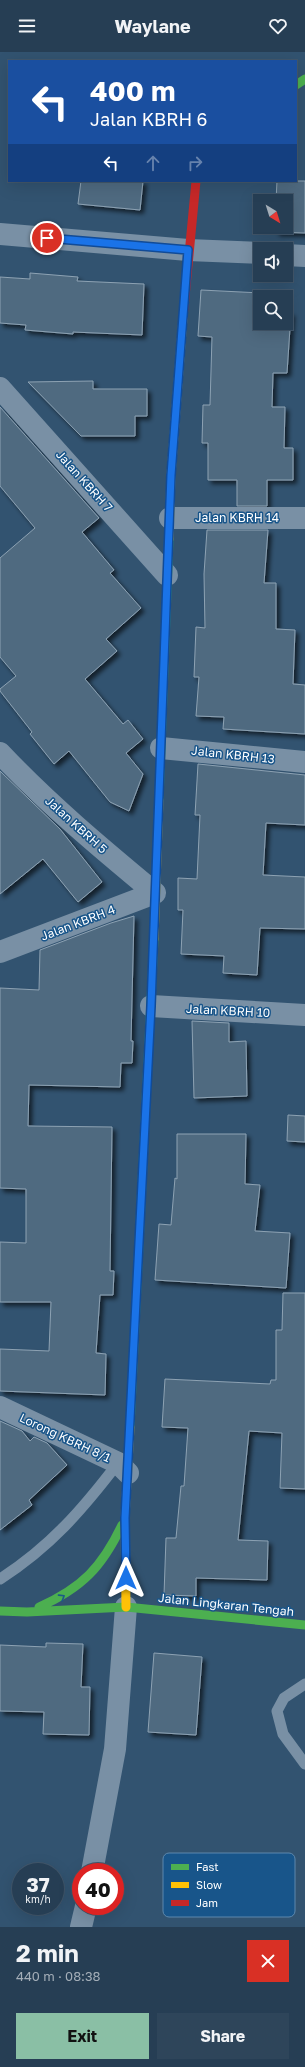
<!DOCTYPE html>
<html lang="en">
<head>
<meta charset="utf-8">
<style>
	:root { --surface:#263e54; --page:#2e455a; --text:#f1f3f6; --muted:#a4aeb8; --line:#42576b; --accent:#8abfa5 }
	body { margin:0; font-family:"Golos Text",sans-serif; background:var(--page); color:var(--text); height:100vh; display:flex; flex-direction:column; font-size:15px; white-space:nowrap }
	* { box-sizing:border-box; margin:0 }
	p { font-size:13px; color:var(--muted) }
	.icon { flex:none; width:22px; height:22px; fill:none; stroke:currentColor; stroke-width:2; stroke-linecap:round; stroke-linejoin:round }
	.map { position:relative; height:1875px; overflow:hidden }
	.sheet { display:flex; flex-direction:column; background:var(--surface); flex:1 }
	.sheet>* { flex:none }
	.hud { position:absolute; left:8px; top:8px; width:289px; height:122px; border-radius:0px; box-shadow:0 4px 16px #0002,0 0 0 1px var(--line); background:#1a4fa0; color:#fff; overflow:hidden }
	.needle { width:26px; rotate:142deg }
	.controls { position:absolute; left:253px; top:142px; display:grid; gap:8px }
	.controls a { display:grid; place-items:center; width:40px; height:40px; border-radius:0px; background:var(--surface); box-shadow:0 4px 16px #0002,0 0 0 1px var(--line); font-size:20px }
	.speed { position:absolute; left:12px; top:1811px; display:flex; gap:8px; font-size:20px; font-weight:700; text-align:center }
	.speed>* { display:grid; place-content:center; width:52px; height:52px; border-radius:50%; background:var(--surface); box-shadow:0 4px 16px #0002,0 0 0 1px var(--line); line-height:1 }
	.speed small { font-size:10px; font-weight:400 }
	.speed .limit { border:6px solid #d22; background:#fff; color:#111 }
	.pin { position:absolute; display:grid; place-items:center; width:34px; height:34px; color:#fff; margin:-17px; border:2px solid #fff; border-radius:50%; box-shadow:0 1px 4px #0007 }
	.me { position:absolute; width:44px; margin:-22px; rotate:0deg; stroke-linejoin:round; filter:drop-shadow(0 0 3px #0008) }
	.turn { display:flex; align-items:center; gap:14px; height:84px; padding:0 16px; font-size:18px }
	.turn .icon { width:52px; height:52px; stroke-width:2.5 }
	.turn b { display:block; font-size:28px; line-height:34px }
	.lanes { display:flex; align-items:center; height:38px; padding:0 16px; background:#0003; justify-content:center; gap:20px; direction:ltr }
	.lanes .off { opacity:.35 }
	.round { display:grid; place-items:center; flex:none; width:42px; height:42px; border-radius:0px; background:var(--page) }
	.head { display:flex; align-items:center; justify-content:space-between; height:68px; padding:0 16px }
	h1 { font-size:24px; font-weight:700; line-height:30px }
	.action { display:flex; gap:8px; margin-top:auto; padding:8px 16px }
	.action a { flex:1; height:46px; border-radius:0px; background:var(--accent); color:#111; font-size:16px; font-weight:700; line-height:46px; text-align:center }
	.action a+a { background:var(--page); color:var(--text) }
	header { display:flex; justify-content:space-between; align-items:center; height:52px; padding:0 16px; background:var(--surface); font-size:18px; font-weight:700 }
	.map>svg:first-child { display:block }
	.building { fill:#4f6a80; stroke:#8da2b3; filter:url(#shadow) }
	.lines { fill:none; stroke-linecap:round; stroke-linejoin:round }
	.lane { stroke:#7990a5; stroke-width:11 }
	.street { stroke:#7990a5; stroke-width:22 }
	.fast { stroke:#4caf50; stroke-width:9 }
	.slow { stroke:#ffc107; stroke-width:9 }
	.jam { stroke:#c62828; stroke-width:9 }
	.oneway { stroke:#1b5a87 }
	.route-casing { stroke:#114b97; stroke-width:10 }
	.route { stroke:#1a73e8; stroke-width:7 }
	.labels { text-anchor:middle; stroke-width:3; stroke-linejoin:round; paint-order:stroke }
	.street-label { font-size:12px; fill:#fff; stroke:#18558a }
	.key { fill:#18558a; stroke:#5d88ad; stroke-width:1 }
	.key-label { font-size:11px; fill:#fff }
</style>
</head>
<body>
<header><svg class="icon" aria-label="menu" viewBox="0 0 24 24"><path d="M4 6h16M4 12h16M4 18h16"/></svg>Waylane<svg class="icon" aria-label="heart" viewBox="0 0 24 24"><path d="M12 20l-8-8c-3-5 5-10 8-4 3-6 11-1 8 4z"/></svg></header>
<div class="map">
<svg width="305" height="1875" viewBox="0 0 305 1875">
	<defs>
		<filter id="shadow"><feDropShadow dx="3.5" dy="3.5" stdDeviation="2" flood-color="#0009"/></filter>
	</defs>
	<rect width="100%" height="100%" fill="#325370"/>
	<!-- building -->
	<path class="building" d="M81 129H143L140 158 78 152Z
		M277 129H305V181L276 180V175H286V149H276Z
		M30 221 78 225 77 229 144 232 142 283 73 280V282L25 278 26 273 0 271V225L30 227Z
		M201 238 281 242V245H260V271H286V260L291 261 287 321H273L272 355H285L284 396H293V428H267V454H237V428H208V391H202L203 353H210L212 285 198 284Z
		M93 329V337H147V364H135V384H81L28 330Z
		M0 355 99 466 82 480 114 518 110 521 141 556 106 587 117 599 85 627 123 672 128 668 143 687 126 701 143 722 129 759 110 750 69 699 54 712 30 682 32 680 0 639V637L16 624 0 605V506L35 476 0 434Z
		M207 478H268L264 531H276V577L295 578 293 632 305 633V682L223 677 224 665 196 664 199 625H194L196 575 205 576 204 522Z
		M198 712 305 723V773L266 771 263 823 305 825V877L260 876 257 923 223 921 224 904 181 902 183 858H178V826L197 827 200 763H195Z
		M0 719 60 777 102 830 78 850 43 807 0 842Z
		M134 864 131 989H133L132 1011H121L120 1035 29 1033 28 1074 112 1075 110 1219H114L113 1243H100L96 1301 106 1302 105 1343 0 1339V1297L49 1299 51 1250H0V1190L26 1191V1137L0 1136V936L39 938 40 898 111 871Z
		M192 969 229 971V990L246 989 247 1044 194 1046Z
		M288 1063 305 1064V1090L287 1089Z
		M177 1082H246L245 1132 260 1133 255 1179 290 1181 286 1236 155 1228 159 1172 171 1173 175 1126 177 1127Z
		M283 1241H305V1437L280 1436 282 1381 249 1379 238 1488 268 1489 267 1528 196 1526V1544L164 1543 166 1486H176L181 1434H184L188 1376 162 1375 165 1327 270 1332 271 1328H276V1278H282Z
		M0 1369 22 1379 30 1389 34 1385 47 1391 67 1413 29 1448 32 1453 0 1478Z
		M46 1591 83 1592 81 1635H90L89 1683 43 1682 44 1660 0 1659V1593L46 1595Z
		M154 1601 202 1605 196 1683 148 1680Z"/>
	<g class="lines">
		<!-- lane -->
		<path class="lane" d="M0 1527C50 1495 82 1458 118 1411
			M305 1632 284 1646 277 1659 283 1682 305 1712"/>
		<!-- street -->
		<path class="street" d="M0 182 188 198 260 201
			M286 203 305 204
			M0 336 167 523
			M170 466H305
			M161 696 305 710
			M0 701C48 752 102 797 155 841L0 900
			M151 954 305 963
			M0 1355 118 1411 128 1421
			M92 1820 115 1697 126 1555
			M81 1875 86 1854"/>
		<!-- fast -->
		<path class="fast" d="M296 33 305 27
			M159 748 169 487
			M130 1375 154 887
			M39 1555C82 1536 102 1515 122 1473
			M0 1559 27 1560 126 1555 305 1573"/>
		<!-- slow -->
		<path class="slow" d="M169 487 171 423 183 266
			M154 887 159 748
			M126 1555 125 1466 130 1375"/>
		<!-- jam -->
		<path class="jam" d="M183 266 196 129"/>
	</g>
	<!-- one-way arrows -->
	<defs><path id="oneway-chevron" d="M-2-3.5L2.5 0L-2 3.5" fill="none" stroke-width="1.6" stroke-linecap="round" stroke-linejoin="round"/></defs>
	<use class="oneway" href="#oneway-chevron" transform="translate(62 1545) rotate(-32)"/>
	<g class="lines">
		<defs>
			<path id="route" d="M47 186 188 198 171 423 151 954 125 1466 126 1526"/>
		</defs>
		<!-- route casing -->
		<use href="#route" class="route-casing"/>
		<!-- route -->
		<use href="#route" class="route"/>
	</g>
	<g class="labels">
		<!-- street labels -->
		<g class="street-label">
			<text transform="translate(84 429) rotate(48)" y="4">Jalan KBRH 7</text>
			<text x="237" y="470">Jalan KBRH 14</text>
			<text transform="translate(233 703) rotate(6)" y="4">Jalan KBRH 13</text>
			<text transform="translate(76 773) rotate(42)" y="4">Jalan KBRH 5</text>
			<text transform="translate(78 871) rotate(-21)" y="4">Jalan KBRH 4</text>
			<text transform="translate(228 959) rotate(3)" y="4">Jalan KBRH 10</text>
			<text transform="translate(65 1386) rotate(25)" y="4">Lorong KBRH 8/1</text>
			<text transform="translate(226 1553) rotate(6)" y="4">Jalan Lingkaran Tengah</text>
		</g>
	</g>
	<!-- legend -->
	<rect x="163" y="1801" width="132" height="64" rx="6" class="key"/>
	<rect x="171" y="1812" width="18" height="6" fill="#4caf50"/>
	<rect x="171" y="1830" width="18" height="6" fill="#ffc107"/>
	<rect x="171" y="1848" width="18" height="6" fill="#c62828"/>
	<g class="key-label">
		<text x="196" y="1819">Fast</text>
		<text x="196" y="1837">Slow</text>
		<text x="196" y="1855">Jam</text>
	</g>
</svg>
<div class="controls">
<a><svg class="needle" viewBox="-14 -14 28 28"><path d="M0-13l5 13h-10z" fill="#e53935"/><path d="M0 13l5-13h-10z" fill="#a4aeb8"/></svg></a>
<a><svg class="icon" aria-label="sound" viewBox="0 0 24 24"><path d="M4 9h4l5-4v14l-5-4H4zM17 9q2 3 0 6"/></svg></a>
<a><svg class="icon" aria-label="search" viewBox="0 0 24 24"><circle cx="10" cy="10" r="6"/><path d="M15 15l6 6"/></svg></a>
</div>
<div class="speed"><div>37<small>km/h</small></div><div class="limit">40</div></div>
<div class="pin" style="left:47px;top:186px;background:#d93025"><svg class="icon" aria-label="arrive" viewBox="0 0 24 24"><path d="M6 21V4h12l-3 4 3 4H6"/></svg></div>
<svg class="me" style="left:126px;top:1526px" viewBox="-20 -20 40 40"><path d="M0-17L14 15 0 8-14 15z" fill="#1a73e8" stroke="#fff" stroke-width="4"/></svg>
<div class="hud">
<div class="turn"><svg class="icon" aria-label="left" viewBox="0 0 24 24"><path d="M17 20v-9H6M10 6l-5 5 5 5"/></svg><div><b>400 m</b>Jalan KBRH 6</div></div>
<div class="lanes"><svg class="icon" aria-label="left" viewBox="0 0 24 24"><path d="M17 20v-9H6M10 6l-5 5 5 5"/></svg><svg class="icon off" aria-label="ahead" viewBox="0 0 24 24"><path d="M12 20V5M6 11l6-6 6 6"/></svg><svg class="icon off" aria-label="right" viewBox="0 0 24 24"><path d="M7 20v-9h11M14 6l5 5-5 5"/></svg></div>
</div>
</div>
<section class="sheet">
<div class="head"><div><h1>2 min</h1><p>440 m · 08:38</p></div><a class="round" style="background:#d93025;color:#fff"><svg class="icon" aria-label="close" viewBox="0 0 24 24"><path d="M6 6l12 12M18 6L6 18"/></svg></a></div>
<div class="action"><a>Exit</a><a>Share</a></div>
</section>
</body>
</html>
